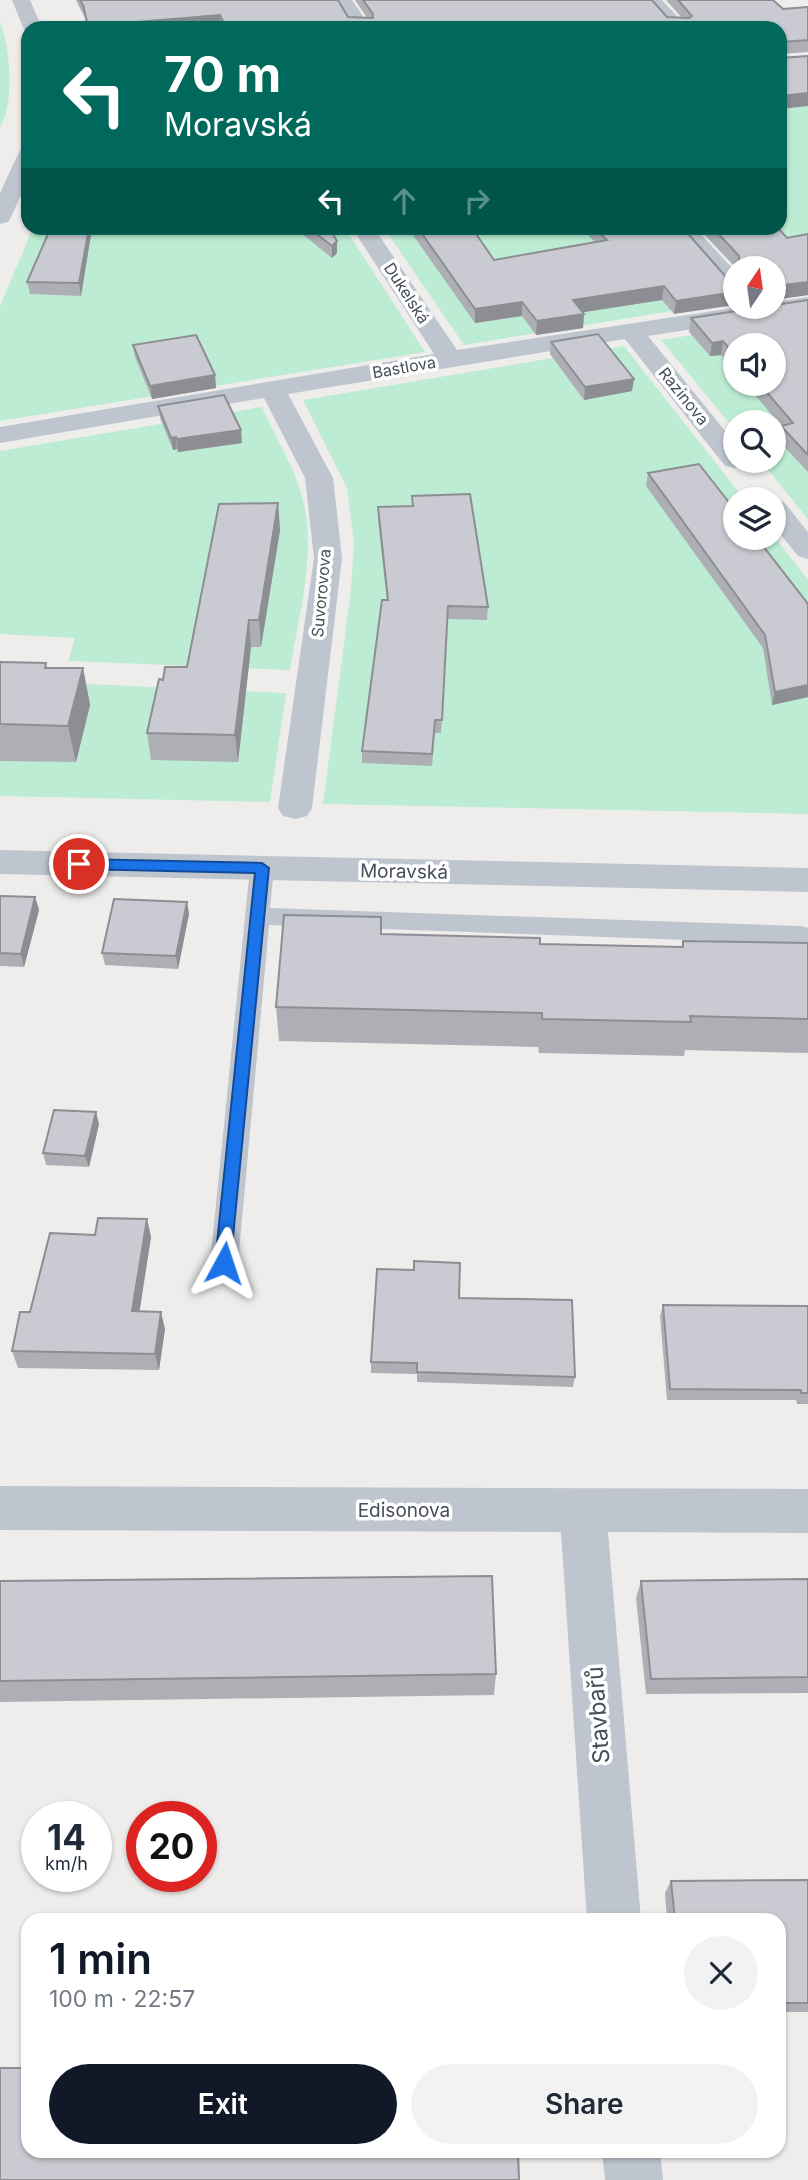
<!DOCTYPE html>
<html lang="en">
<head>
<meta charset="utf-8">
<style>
	:root { --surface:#fff; --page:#f2f2f3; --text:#1f2937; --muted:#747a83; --accent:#111827 }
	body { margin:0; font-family:Inter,sans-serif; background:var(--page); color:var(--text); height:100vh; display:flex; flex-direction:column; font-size:26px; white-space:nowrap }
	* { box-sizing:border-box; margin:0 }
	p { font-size:23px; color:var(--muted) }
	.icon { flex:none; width:38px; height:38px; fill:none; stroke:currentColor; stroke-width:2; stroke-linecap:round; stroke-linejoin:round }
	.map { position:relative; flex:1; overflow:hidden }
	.details { position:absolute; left:21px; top:1913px; width:765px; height:245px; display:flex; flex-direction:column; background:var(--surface); border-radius:21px; box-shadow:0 2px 5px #0004 }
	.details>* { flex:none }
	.guide { position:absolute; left:21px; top:21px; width:766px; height:214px; border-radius:21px; box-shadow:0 2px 5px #0004; background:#00695c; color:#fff; overflow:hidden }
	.needle { width:46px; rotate:13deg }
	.controls { position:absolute; left:723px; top:256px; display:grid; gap:14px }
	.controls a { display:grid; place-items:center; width:63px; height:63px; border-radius:50%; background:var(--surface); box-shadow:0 2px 5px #0004; font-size:35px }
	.speed { position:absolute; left:21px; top:1801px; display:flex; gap:14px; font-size:35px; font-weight:700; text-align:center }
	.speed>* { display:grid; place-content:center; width:91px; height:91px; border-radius:50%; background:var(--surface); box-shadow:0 2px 5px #0004; line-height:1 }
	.speed small { font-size:18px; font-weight:400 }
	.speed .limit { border:10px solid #d22; background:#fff; color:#111 }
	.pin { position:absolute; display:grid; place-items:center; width:60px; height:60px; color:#fff; margin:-30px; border:4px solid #fff; border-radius:50%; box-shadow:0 2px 7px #0007 }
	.me { position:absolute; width:77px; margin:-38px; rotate:5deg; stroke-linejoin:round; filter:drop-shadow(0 0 5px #0008) }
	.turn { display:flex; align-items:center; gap:24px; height:147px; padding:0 28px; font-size:32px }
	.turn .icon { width:91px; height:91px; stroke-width:2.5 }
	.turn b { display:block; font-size:49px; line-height:60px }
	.lanes { display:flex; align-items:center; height:66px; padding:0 28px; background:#0003; justify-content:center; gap:35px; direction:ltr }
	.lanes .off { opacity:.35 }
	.round { display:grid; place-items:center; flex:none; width:74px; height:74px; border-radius:37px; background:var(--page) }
	.summary { display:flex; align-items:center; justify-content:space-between; height:119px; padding:0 28px }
	h1 { font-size:42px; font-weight:600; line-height:52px; color:var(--accent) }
	.primary-button { display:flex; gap:14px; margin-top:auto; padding:14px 28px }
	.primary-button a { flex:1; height:80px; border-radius:42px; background:var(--accent); color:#fff; font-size:28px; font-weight:600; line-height:80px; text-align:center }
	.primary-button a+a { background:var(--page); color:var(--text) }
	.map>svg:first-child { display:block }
	.green { fill:#bcecd3; fill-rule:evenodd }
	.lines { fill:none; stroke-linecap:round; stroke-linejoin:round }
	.lane { fill:#bec5ce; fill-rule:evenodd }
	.street { fill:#bec5ce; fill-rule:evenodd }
	.wall { fill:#aeafb5 }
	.shaded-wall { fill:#8d8e93 }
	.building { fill:#cacbd2; stroke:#8d8e93; stroke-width:2 }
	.route { fill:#1a73e8; stroke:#114b97; stroke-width:2 }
	.labels { text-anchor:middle; stroke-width:7; stroke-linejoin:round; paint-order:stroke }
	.far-street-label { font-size:16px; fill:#464e59; stroke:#fff }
	.street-label { font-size:19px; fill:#464e59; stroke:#fff }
	.near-street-label { font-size:23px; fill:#464e59; stroke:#fff }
</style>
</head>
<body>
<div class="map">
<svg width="808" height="2180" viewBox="0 0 808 2180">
	<rect width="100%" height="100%" fill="#efedec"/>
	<!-- green -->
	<path class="green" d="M0 21C10 47 15 104 0 127Z
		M808 73V289L705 228H780L781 76Z
		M33 228H345L425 352 0 421V306Z
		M384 228H666L733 301 464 345Z
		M808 316V519L760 460H774V422H735V430L661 340ZM735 345H774V383H735Z
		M624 346 744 499H735V537L774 536 808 580V814L323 804 351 590 354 543 347 488 303 400Z
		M262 407C274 434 291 461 300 490 319 546 299 613 290 670L68 661 75 638 0 634V451Z
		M0 680 286 693 270 802 0 796Z"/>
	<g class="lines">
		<!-- lane -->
		<path class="lane" d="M262 860 270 862 274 868 270 908 801 926 808 928V942L801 944 269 925 238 1263 234 1272 224 1275 214 1272 210 1263 250 868 254 862Z"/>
		<!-- street -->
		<path class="street" d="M12 0H30L42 28H28V33L25 32Z
			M334 0H352L371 28H351Z
			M643 0H662L688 28H668Z
			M28 150V180L11 217 8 222 0 224V193L17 156 20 151Z
			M352 228H374L457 350 746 306H774V302L808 297V311L648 336 735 443V460H748L745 466 735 468 725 466 625 339 288 394 333 478 342 558 312 808 307 816 295 819 283 816 278 808 314 558 305 478 264 398 0 443V427L434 354Z
			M672 228H695L735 271V292L727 290Z
			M774 500 784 502 808 532V559L798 556 774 526Z
			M0 850 808 868V892L0 874Z
			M0 1486 808 1489V1533L608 1532 641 1920H587L561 1532 0 1530Z
			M602 2151H660L663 2180H605Z"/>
	</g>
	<!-- wall -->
	<path class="wall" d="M76 0H338L348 17 367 18 355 0H652L667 17 682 18 666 0H773L783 9 808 7V52L780 54V28H87L85 18Z
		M92 228 81 296 30 294 27 282Z
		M295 228H329L337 253 332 258Z
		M408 228H472L494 260 595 242 581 228H683L727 278 674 314 662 300 583 312 584 314 583 328 536 335 522 316 475 323Z
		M698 228H778L787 238 808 234V295L774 299V268H736Z
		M808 300V472L778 440 781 426 745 383H774L735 345V372L721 355 710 356 689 332 691 318Z
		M551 342 632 391 584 400 550 354Z
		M133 345 215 375 216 388 152 399 135 357Z
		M158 406 242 443 178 452 177 449 173 450 160 418Z
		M648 473 808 604V697L772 705 763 648 646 486Z
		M412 496 488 607 487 620 447 619 441 733H435L432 766 362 763V751L387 600 378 520V507L412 506Z
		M278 503 280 530 261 647H251L238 762 151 760 147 733 163 680 187 667Z
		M0 662 46 663 47 668H83L90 705 76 762 0 761Z
		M0 896 35 897 39 910 24 967 0 966Z
		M187 902 189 914 178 969 105 965 102 953Z
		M381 934 540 944 682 947 683 941 808 943V1053L685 1050 684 1056 539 1053 538 1047 279 1041 276 1007Z
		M99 1124 89 1167 46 1165 43 1153Z
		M147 1219 151 1237 139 1311 165 1329 159 1370 18 1368 12 1351 30 1312 95 1235Z
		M459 1298 575 1377 573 1387 417 1382V1374L371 1373V1362Z
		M663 1305 808 1306V1404H797L796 1400H667L660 1316Z
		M808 1579V1693L646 1694 636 1598 641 1581Z
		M0 1581 496 1674 494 1695 0 1702Z
		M808 1880V2012H779V1920H667L665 1893 671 1881Z"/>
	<!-- shaded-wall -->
	<path class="shaded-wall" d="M220 15 221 27 212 28H89L88 26Z
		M808 93V106L780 109V96Z
		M89 228H92L81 296 79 283Z
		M337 241V253L332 258V246Z
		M808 282V295L774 300V290L776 286Z
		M664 286 662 300 572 314 573 300Z
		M735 292V305L674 314 676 301Z
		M522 302V316L475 323V309Z
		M584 314 583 328 536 335 537 321Z
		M723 341 721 355 710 356 712 343Z
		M215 375 216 388 152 399 150 386Z
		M634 379 632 391 584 400 585 387Z
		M241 430 242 443 178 452 177 439Z
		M176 437 177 449 173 450 171 438Z
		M278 503 280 530 261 647 259 620Z
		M249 620 251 647 238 762 235 735Z
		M83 668 90 705 76 762 68 726Z
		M808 685V697L772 705 775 692Z
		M35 897 39 910 24 967 21 954Z
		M187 902 189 914 178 969 176 956Z
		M96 1112 99 1124 89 1167 85 1156Z
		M147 1219 151 1237 137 1328 132 1311Z
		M161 1312 165 1329 159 1370 155 1354Z"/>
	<!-- building -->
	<path class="building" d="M80 0H338L348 17 373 18V14L363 0H652L667 17 689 18 692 16 678 0H773L783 9 808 7V40L782 42 780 43V28H226L220 15 88 26 83 5Z
		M808 56V93L780 96V58Z
		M53 228H89L79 283 27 282 48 234Z
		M309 228H329L337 241 332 246Z
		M418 228H472L494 260 607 240 595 228H683L727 278 735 280V292L676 301 664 286 573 300 584 314 537 321 522 302 475 309Z
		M713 228H778L787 238 808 234V282L776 286 774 290V268H739V256Z
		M808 300V455L781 426 793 423 759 383H774V345H735V355L723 341 712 343 691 318Z
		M598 334 634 379 585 387 551 342Z
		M196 335 215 375 150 386 133 345Z
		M224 395 241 430 177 439 176 437 171 438 158 406Z
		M699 464 735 510V537H756L808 604V685L775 692 765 635 648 473Z
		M470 494 488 607 448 606 442 720H435L432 754 362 751 382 600H388L378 507 413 506 412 496Z
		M278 503 259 620H249L235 735 147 733 159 679 163 680 165 667H187L219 504Z
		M0 662 46 663 45 668H83L68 726 0 724Z
		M0 896 35 897 21 954 0 953Z
		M114 899 187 902 176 956 102 953Z
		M284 915 381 917V934L540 938V944L683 947V941L808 943V1019L690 1016 691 1022 542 1019V1013L276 1007Z
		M54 1110 96 1112 85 1156 43 1153Z
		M98 1218 147 1219 132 1311 161 1312 155 1354 12 1351 20 1312H30L50 1233 95 1235Z
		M414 1261 460 1263 459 1298 572 1300 575 1377 417 1372V1363L371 1362 377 1269 414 1270Z
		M663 1305 808 1306V1393H801V1390L670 1389Z
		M492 1576 496 1674 0 1681V1581Z
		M808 1579V1677L651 1679 641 1581Z
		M808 1880V2003H779V1920H675L671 1881Z
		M0 2068H28V2151H518L519 2180H0Z"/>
	<!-- route -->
	<path class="route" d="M79 859 262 863 269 868 230 1268 224 1270 218 1268 215 1263 255 873 79 869 72 864Z"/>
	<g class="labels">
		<!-- far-street labels -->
		<g class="far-street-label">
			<text transform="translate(407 293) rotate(57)" y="6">Dukelská</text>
			<text transform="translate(404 367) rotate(-10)" y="6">Bastlova</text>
			<text transform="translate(684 396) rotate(51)" y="6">Razinova</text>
			<text transform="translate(321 593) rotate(-85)" y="6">Suvorovova</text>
		</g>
		<!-- street labels -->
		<g class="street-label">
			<text transform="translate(404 871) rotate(1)" y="7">Moravská</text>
			<text x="404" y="1517">Edisonova</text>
		</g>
		<!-- near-street labels -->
		<g class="near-street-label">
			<text transform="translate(598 1715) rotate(-94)" y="8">Stavbařů</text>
		</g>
	</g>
</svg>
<div class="controls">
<a><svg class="needle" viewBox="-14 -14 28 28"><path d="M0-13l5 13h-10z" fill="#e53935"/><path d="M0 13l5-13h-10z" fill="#747a83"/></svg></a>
<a><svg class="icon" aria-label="sound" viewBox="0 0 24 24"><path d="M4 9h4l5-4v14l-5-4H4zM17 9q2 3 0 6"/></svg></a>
<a><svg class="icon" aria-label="search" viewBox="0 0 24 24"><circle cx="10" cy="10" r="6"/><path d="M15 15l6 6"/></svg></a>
<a><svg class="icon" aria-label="layers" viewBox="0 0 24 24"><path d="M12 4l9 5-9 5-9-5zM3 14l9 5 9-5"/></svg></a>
</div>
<div class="speed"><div>14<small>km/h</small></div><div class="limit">20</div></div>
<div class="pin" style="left:79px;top:864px;background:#d93025"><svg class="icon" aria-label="arrive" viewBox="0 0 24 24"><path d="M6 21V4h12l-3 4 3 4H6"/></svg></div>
<svg class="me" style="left:224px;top:1263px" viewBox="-20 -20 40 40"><path d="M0-17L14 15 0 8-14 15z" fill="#1a73e8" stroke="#fff" stroke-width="4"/></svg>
<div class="guide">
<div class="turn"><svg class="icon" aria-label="left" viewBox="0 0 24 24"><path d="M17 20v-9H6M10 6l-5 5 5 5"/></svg><div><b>70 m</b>Moravská</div></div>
<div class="lanes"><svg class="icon" aria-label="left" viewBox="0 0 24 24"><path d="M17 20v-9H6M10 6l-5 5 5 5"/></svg><svg class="icon off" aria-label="ahead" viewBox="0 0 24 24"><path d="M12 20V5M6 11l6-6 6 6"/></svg><svg class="icon off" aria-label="right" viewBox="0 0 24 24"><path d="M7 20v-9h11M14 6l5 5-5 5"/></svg></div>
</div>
<section class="details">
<div class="summary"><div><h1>1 min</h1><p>100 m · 22:57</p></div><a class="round"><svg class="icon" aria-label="close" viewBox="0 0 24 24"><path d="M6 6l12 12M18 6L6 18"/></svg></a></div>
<div class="primary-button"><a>Exit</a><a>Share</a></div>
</section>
</div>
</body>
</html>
